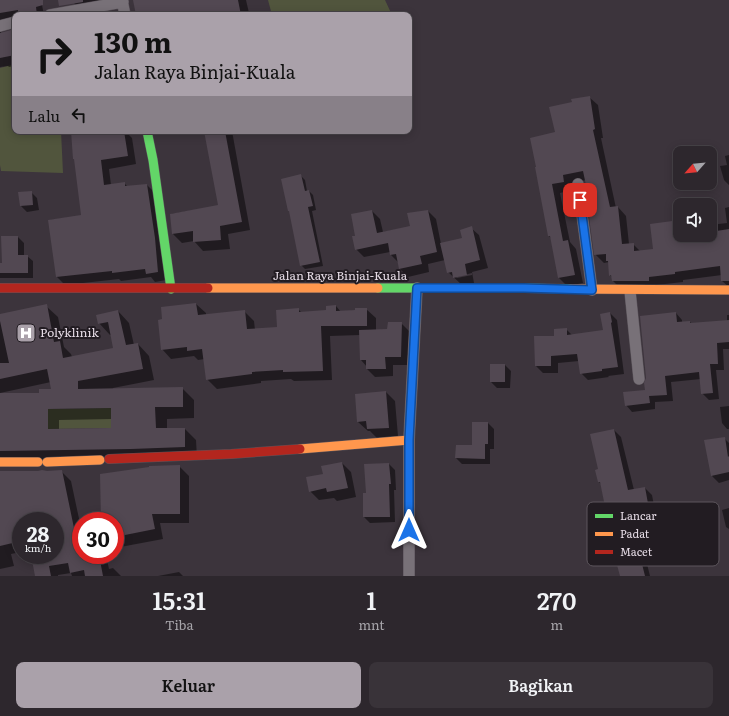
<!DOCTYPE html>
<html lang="id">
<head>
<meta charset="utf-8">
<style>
	:root { --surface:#2d272d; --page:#393339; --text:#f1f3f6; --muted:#a7a5aa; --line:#484449; --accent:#aaa1aa }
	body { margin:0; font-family:Literata,serif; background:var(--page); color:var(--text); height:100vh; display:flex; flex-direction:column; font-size:15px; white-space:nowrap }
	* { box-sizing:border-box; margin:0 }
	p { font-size:13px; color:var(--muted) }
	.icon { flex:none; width:22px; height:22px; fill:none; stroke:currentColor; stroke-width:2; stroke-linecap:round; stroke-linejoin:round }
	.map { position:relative; height:576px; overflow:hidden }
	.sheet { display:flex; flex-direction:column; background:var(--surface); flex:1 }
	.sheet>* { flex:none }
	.hud { position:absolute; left:12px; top:12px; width:400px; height:122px; border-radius:8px; box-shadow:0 2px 10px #0003,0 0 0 1px var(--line); background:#aaa1aa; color:#111; overflow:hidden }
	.needle { width:26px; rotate:243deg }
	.buttons { position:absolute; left:673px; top:146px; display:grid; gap:8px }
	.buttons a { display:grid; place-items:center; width:44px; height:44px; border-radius:8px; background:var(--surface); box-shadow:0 2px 10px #0003,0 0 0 1px var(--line); font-size:20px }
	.speed { position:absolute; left:12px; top:512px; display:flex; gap:8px; font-size:20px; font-weight:700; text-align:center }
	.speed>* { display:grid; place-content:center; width:52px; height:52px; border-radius:50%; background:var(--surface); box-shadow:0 2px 10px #0003,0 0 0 1px var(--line); line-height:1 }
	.speed small { font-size:10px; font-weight:400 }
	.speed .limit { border:6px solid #d22; background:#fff; color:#111 }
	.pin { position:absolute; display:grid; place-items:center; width:34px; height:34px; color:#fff; margin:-17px; border-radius:8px; box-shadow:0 2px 6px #0006 }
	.me { position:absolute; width:44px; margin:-22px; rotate:0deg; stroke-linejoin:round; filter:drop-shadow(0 0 3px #0008) }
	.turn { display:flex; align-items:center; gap:14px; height:84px; padding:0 16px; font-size:18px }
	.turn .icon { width:52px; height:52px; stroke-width:2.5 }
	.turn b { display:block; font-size:28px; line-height:34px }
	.then { display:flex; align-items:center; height:38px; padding:0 16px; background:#0003; gap:8px; font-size:15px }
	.eta { display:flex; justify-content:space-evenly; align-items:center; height:68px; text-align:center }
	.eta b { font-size:24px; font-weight:600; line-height:28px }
	.cta { display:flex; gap:8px; margin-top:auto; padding:8px 16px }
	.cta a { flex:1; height:46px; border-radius:8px; background:var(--accent); color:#111; font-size:16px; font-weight:600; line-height:46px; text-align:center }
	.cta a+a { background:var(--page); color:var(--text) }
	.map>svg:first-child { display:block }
	.green { fill:#51553d }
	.shadow { fill:#0007; fill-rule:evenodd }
	.building { fill:#524852; fill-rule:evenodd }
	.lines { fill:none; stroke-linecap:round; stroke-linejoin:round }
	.street-casing { stroke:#5a535a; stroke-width:12 }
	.fast-casing { stroke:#5a535a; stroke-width:10 }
	.slow-casing { stroke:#5a535a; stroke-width:10 }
	.jam-casing { stroke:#5a535a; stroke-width:10 }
	.street { stroke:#787178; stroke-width:11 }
	.fast { stroke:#63d668; stroke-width:9 }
	.slow { stroke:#ff974d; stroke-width:9 }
	.jam { stroke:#b3261e; stroke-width:9 }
	.route-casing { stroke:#114b97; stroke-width:10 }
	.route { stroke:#1a73e8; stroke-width:7 }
	.labels { text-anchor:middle; stroke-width:4; stroke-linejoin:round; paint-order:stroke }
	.street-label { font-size:12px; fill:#e5dbe5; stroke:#221c22 }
	.poi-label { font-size:12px; fill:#e5dbe5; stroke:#221c22; text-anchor:start }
	.key { fill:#221c22; stroke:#5c555c; stroke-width:1 }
	.key-label { font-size:11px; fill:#e5dbe5 }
</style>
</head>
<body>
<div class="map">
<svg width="729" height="576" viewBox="0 0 729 576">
	<rect width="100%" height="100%" fill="#3c343c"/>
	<!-- green -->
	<path class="green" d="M268 0H385L392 15H272Z
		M15 64V131H61L63 173 1 171 0 165V68Z
		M111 408V428L48 429V409Z"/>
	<!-- shadow -->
	<path class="shadow" d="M0 0H41L44 15H15V20L0 23 1 34 15 30V66L9 67 8 66 0 67Z
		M74 0H107L80 9 74 3Z
		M134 0H246L249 13H247L248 15H137Z
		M589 97 598 105 603 138H601L616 208 618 207 626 216 629 244H633L640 251 654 250 680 221 678 206 680 205V235H710V225L727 223 725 208 729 207V287L722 281V275L683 280V282L621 289 613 281 612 277 610 275 609 262 604 263 595 254 593 210 586 180 571 183 572 190 560 193 570 242 576 249 583 283 567 286 559 278 551 238 549 236 536 168 573 103Z
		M72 131H99L100 134 116 131H125L132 138 136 164 109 169 111 185 124 183 128 187 147 185 155 193 166 280 155 282 151 277 121 281 119 279 65 285 57 277 50 220 82 216Z
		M205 131H232L250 230 228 234 230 249 203 251 194 241 182 243 173 234 171 214 219 206Z
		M729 155V185L724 180 720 166 727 165 725 156Z
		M301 176 305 180 307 191H309L313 195 316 210 312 211 323 266 305 269 301 265Z
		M31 192 37 198 39 210 27 212 21 206Z
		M372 211 380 219 383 232 411 227 428 211 436 219 441 244 463 239 471 228 479 235 488 268 472 272 474 283 462 285 448 272 445 260 428 264 429 272 408 277 400 269 398 262 391 255 390 252 364 257 356 249 357 236ZM472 273V275L457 278 456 277Z
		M18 237 24 243V256H27L33 261V278H0V264H3Z
		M196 304 206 313V315L244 311 254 321 255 330 278 328 298 309 302 313 327 311 336 306 341 312 366 309 376 318V331L388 330 401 323 409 331V365H393V376L375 377 367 369V367L361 360 360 335 330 336 332 380 294 381 291 379 261 381V383L217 389 207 379 205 359 198 360 194 356 171 359 162 349Z
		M46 306 58 317 64 347 71 354 72 357 115 349 112 335H110L99 323 118 311 129 323 134 345 138 344 149 356 154 380 113 388V389L182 388 194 400V418L167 419V429H185L196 440 197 458 0 462V394H40L52 390 51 382 0 393V321H1L0 315ZM112 419V429L59 430V420Z
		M610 313 617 320 624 374 608 376 609 377 588 380 581 373 579 361 558 363V373H543L536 366 555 337 566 329 572 335 604 331Z
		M676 313 682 320V323L690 322 692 324 727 321V315H729V349H723L724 370H716L719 399 709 400 702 393 701 379 671 382 673 401 655 402V409L632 412 626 405 646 391Z
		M505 365 511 371 510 388H497L491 382Z
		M386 392 395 401 398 436 377 438 370 431H368L358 422Z
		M729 406V429H727L722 423 720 407Z
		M488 423 494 429V449H490V464H462L456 458 473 446Z
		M614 430 621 437 634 490 645 488 652 495 656 516 648 518 653 541 642 544 650 576H620L621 553 618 538 611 531 601 484 599 482V470Z
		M724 438 729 443V480L719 483 712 476Z
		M342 463 351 472 356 497 337 501 334 498 319 500 310 491 324 475Z
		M389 464 395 470 396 490H394L395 522 370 523 364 517 367 494Z
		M179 466 189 476V523H160L163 539 115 548V521H102Z
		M61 471 71 481 81 528V555H106L109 569 113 568 121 576H72L71 573 58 575V576H36L32 555H55V521H21V552L11 554 14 566 0 569V472Z
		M729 508V529L726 527 722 510Z
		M179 572 183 576H158Z"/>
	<!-- building -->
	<path class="building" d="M0 0H43V5L36 7 37 15H18V10L0 13Z
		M58 0H83V2L59 6Z
		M133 0H238L241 15H136Z
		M11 30 15 55 0 58V33Z
		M590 96 595 129 593 130 610 207 618 206 622 244 634 243V251L653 249 650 224 680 220V235H710V232L729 229V281H721L720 266 675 272V274L649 277V281H612L611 275 609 276 608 261H606V254L594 255 588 209H591L583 171 563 175 564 182 552 184 563 241 568 240 575 275 558 278 550 236H548L535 167H536L530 138 555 132 549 107 572 102 571 99Z
		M71 131H93V134L110 131H124L128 156 101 160 104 185 125 182V186L147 184 155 238 158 272 146 274 145 269 112 273V271L56 277 48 220 81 215 74 159H73Z
		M204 131H225L242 222 220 226 221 240 193 242V231L172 234 170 214 218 205Z
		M301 174 305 191 309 190 313 206 308 207 320 262 300 266 289 211H288L281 179Z
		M32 191 33 205 20 206 18 192Z
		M372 210 377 233 410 226 407 213 428 210 437 252 420 256 422 264 399 269 396 254 390 255 388 243 355 250 352 236H355L351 214Z
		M472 226 480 260 465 264 467 275 453 278 452 272 447 273 440 243 462 238 460 230Z
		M1 236H18V255H28V273H0V263H2Z
		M196 303 198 315 245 310 247 329 277 327 276 310 299 308V312L326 310V306L336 305V311L355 310V308H367V326H321L323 371 283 372V370L252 372V374L206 380 202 349 187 351V347L161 350 158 320 162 319 161 307Z
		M47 304 54 342 60 341 63 358 113 348 108 322 98 324 96 315 118 310 126 345 138 343 143 369 78 381V389L183 387V407H155L156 428H185V447L131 449 0 451V393H39V389H51L47 369 0 379V363H9L0 321V314ZM111 408V428L48 429V409Z
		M610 312 612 322 611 323 618 367 602 369V371L580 374 577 354 551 356V366H535L534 336H554V329L567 328V335L603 330 600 314Z
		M676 312 677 322 690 321V323L729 320V342L717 343 718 364H710L713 393 701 394 699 372 665 376 667 395 649 396 650 403 625 406 623 392 645 390 644 383 646 378 640 316Z
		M388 322H402L401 357H385L386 369H366V360H360L359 330 387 329Z
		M490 364H505V382H490Z
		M386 391 389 428 367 429 366 421 357 422 355 394Z
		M472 422H488V444H485V459L455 458 456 445H472Z
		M614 429 628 490 645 487 649 509 641 510 646 534 635 536 645 576H620L614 554 620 552 615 530 610 531 600 482H598L595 470 598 469 590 434Z
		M725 437 728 457 729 456V472L711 476 704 440Z
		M342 462 348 488 327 492 326 488 309 492 306 477 323 474 321 466Z
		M389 463 391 484H389L390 517H363V493H366L364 464Z
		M180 465V514H152L155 529 115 537V521H101L100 474 149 467V466Z
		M42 470 47 471 62 470 74 528 81 527V555H99L103 576H85L84 570 70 573 68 563 49 566 51 576H35L31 555H55V521H21V541L0 546V471H38Z"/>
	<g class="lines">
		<defs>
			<path id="street" d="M122 0 125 15
				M50 15 123 2
				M0 26 15 22
				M578 184 592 290
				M630 291 639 379
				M409 576V440L417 288"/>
			<path id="fast" d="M147 131 153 160 171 289
				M378 288H524L570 289"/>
			<path id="slow" d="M208 288H378
				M570 289 729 290
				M300 449 409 440
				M0 462H38
				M47 462 100 460"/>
			<path id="jam" d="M0 288H208
				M109 459 231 454 300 449"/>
		</defs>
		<!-- street casing -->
		<use href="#street" class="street-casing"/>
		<!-- fast casing -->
		<use href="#fast" class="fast-casing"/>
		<!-- slow casing -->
		<use href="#slow" class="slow-casing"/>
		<!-- jam casing -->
		<use href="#jam" class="jam-casing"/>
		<!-- street -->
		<use href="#street" class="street"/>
		<!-- fast -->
		<use href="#fast" class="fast"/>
		<!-- slow -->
		<use href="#slow" class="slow"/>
		<!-- jam -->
		<use href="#jam" class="jam"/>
	</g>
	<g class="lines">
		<defs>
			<path id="route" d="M409 530V440L417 288H524L592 290 580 200"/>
		</defs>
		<!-- route casing -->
		<use href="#route" class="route-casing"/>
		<!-- route -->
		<use href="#route" class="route"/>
	</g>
	<!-- icons -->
	<defs>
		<symbol id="hospital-square" viewBox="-11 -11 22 22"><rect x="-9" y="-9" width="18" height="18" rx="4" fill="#aaa1aa" stroke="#221c22"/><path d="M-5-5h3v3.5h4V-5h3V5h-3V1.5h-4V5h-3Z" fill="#fff"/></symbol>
	</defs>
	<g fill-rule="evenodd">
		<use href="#hospital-square" x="15" y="322" width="22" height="22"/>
	</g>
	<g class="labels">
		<!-- street labels -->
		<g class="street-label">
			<text x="340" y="280">Jalan Raya Binjai-Kuala</text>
		</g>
		<!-- poi labels -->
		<g class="poi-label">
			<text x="40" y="337">Polyklinik</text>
		</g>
	</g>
	<!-- legend -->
	<rect x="587" y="502" width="132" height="64" rx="6" class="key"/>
	<rect x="595" y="514" width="18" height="4" fill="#63d668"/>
	<rect x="595" y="532" width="18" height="4" fill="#ff974d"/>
	<rect x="595" y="550" width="18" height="4" fill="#b3261e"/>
	<g class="key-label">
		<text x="620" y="520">Lancar</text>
		<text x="620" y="538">Padat</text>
		<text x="620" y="556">Macet</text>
	</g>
</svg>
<div class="buttons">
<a><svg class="needle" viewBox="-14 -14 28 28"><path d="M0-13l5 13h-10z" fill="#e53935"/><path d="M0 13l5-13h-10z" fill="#a7a5aa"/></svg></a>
<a><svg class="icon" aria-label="sound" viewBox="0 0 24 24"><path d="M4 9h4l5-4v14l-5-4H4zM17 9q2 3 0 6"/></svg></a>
</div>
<div class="speed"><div>28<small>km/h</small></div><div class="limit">30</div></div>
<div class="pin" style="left:580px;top:200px;background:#d93025"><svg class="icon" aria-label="arrive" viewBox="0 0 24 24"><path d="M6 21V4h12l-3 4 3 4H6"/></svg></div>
<svg class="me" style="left:409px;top:530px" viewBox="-20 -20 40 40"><path d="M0-17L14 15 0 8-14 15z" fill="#1a73e8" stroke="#fff" stroke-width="4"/></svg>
<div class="hud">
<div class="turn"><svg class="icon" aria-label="right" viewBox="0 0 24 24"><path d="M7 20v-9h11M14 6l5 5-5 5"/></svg><div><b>130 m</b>Jalan Raya Binjai-Kuala</div></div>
<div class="then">Lalu<svg class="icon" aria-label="left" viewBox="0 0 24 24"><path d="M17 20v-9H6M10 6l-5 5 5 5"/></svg></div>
</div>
</div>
<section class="sheet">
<div class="eta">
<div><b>15:31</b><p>Tiba</p></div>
<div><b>1</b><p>mnt</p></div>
<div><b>270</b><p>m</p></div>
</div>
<div class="cta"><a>Keluar</a><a>Bagikan</a></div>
</section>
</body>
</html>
